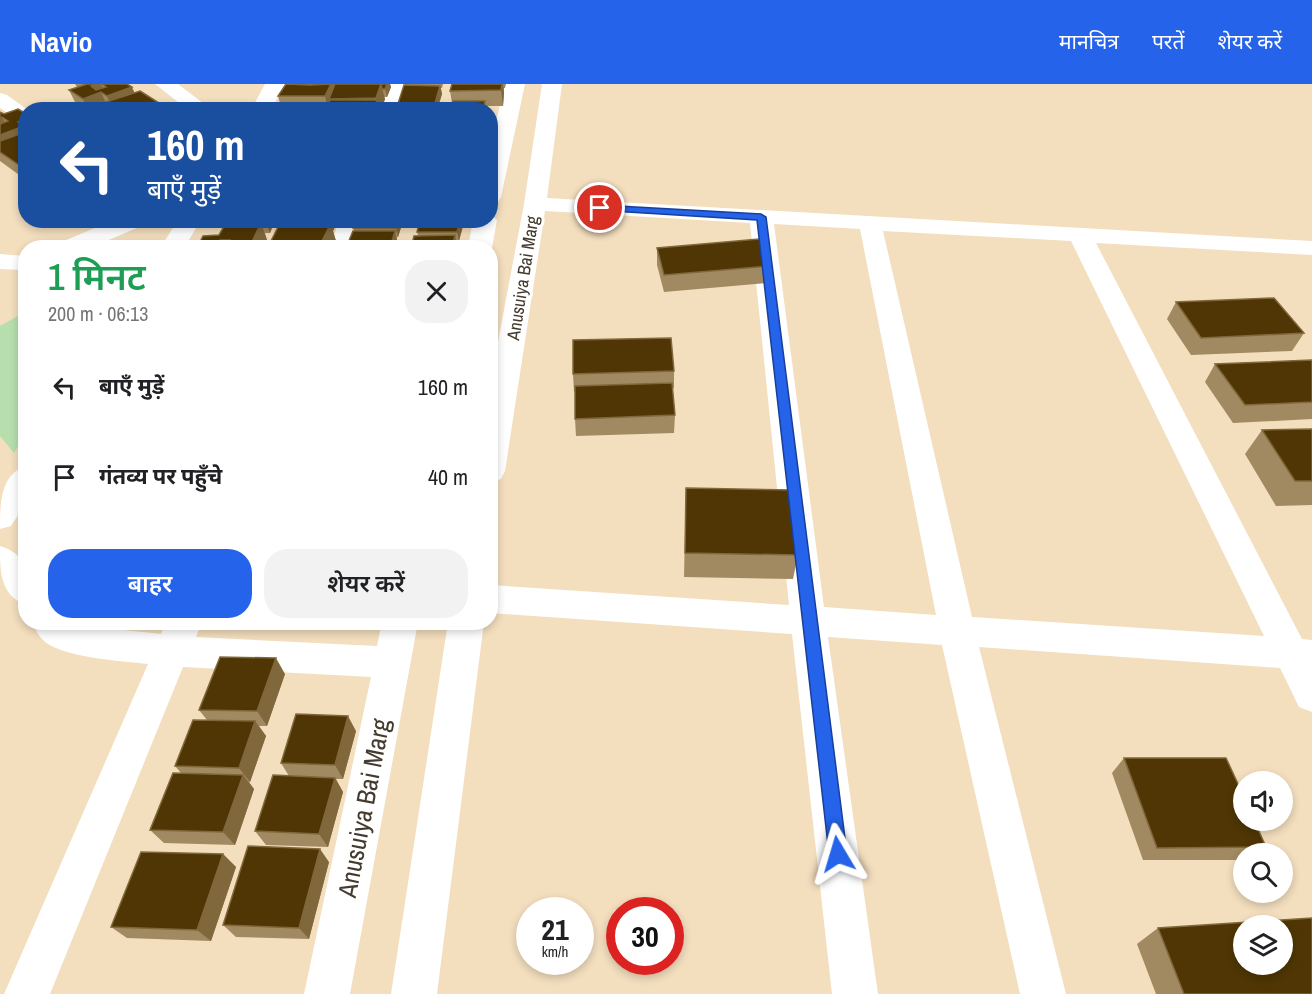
<!DOCTYPE html>
<html lang="hi">
<head>
<meta charset="utf-8">
<style>
	:root { --surface:#fff; --page:#f2f2f2; --text:#202124; --muted:#757577; --accent:#2563eb }
	body { margin:0; font-family:"Archivo Narrow","Noto Sans Devanagari",sans-serif; background:var(--page); color:var(--text); height:100vh; display:flex; flex-direction:column; font-size:22px; white-space:nowrap }
	* { box-sizing:border-box; margin:0 }
	p { font-size:20px; color:var(--muted) }
	.icon { flex:none; width:33px; height:33px; fill:none; stroke:currentColor; stroke-width:2; stroke-linecap:round; stroke-linejoin:round }
	.map { position:relative; flex:1; overflow:hidden }
	.side { position:absolute; left:18px; top:156px; width:480px; height:390px; display:flex; flex-direction:column; background:var(--surface); border-radius:24px; box-shadow:0 3px 9px #0003 }
	.side>* { flex:none }
	.top-card { position:absolute; left:18px; top:18px; width:480px; height:126px; border-radius:24px; box-shadow:0 3px 9px #0003; background:#1a4fa0; color:#fff; overflow:hidden }
	.controls { position:absolute; left:1233px; top:687px; display:grid; gap:12px }
	.controls a { display:grid; place-items:center; width:60px; height:60px; border-radius:50%; background:var(--surface); box-shadow:0 3px 9px #0003; font-size:30px }
	.speed { position:absolute; left:516px; top:813px; display:flex; gap:12px; font-size:30px; font-weight:700; text-align:center }
	.speed>* { display:grid; place-content:center; width:78px; height:78px; border-radius:50%; background:var(--surface); box-shadow:0 3px 9px #0003; line-height:1 }
	.speed small { font-size:15px; font-weight:400 }
	.speed .limit { border:9px solid #d22; background:#fff; color:#111 }
	.pin { position:absolute; display:grid; place-items:center; width:51px; height:51px; color:#fff; margin:-26px; border:3px solid #fff; border-radius:50%; box-shadow:0 2px 6px #0007 }
	.me { position:absolute; width:66px; margin:-33px; rotate:353deg; stroke-linejoin:round; filter:drop-shadow(0 0 4px #0008) }
	.turn { display:flex; align-items:center; gap:21px; height:126px; padding:0 30px; font-size:27px }
	.turn .icon { width:78px; height:78px; stroke-width:2.5 }
	.turn b { display:block; font-size:42px; line-height:51px }
	.round { display:grid; place-items:center; flex:none; width:63px; height:63px; border-radius:24px; background:var(--page) }
	.headline { display:flex; align-items:center; justify-content:space-between; height:102px; padding:0 30px }
	h1 { font-size:36px; font-weight:600; line-height:45px; color:#1e9e55 }
	.primary-button { display:flex; gap:12px; margin-top:auto; padding:12px 30px }
	.primary-button a { flex:1; height:69px; border-radius:24px; background:var(--accent); color:#fff; font-size:24px; font-weight:600; line-height:69px; text-align:center }
	.primary-button a+a { background:var(--page); color:var(--text) }
	ul { padding:0; list-style:none }
	li { display:flex; align-items:center; gap:18px; height:90px; padding:0 30px }
	li div { flex:1 }
	li b { display:block; font-size:22px }
	li em { font-style:normal }
	header { display:flex; align-items:center; gap:36px; box-sizing:border-box; height:84px; padding:0 30px; background:var(--accent); color:#fff }
	header strong { font-size:28px }
	nav { display:flex; gap:33px; margin-inline-start:auto; font-size:21px }
	.map>svg:first-child { display:block }
	.green { fill:#b7dfad }
	.lines { fill:none; stroke-linecap:round; stroke-linejoin:round }
	.minor { fill:#fff; fill-rule:evenodd }
	.wall { fill:#a18a61 }
	.shaded-wall { fill:#80683c }
	.building { fill:#4f3604; stroke:#80683c; stroke-width:1.5; fill-rule:evenodd }
	.route { fill:#2563eb; stroke:#184099; stroke-width:1.5 }
	.labels { text-anchor:middle; stroke-width:6; stroke-linejoin:round; paint-order:stroke }
	.far-street-label { font-size:18px; fill:#443b2e; stroke:#fff }
	.near-street-label { font-size:26px; fill:#443b2e; stroke:#fff }
</style>
</head>
<body>
<header>
<strong>Navio</strong>
<nav><a>मानचित्र</a><a>परतें</a><a>शेयर करें</a></nav>
</header>
<div class="map">
<svg width="1312" height="910" viewBox="0 0 1312 910">
	<rect width="100%" height="100%" fill="#f3debe"/>
	<!-- green -->
	<path class="green" d="M25 228V351L14 369 0 352V242Z"/>
	<g class="lines">
		<!-- minor -->
		<path class="minor" d="M155 0H178L212 26H188Z
			M265 0H285L271 26H251Z
			M384 0H404L396 26H376Z
			M505 0H525L501 113 498 118 490 120V63Z
			M542 0H562L547 114 1312 157V171L1096 159 1302 555 1312 556V628L1299 623 1280 584 979 563 1066 910H1020L942 561 828 553 878 910H832L792 550 490 529V501L789 521 750 139 545 127 505 387 501 395 490 398V300L524 120ZM774 140 860 145 936 531 824 523ZM883 147 1071 157 1264 552 972 533Z
			M0 9 7 11 28 26H26V39L19 37 0 24Z
			M490 130 497 136 492 164 490 166V164H468L473 136H490Z
			M114 136H147L144 141 90 164H56L59 159Z
			M178 136H201L184 164H160Z
			M339 136H363L354 164H330Z
			M0 170 26 172V186L0 185Z
			M26 382V419L11 442 0 445C0 421 0 390 26 382Z
			M0 462C32 472 26 493 26 521 0 511 0 488 0 462Z
			M32 538C76 538 118 546 161 550L166 538H202L196 553 377 562 382 538H418L350 910H304L371 593 183 583 50 910H4L148 580C123 577 59 574 42 555 38 551 35 544 32 538Z
			M448 538H484L437 910H391Z"/>
	</g>
	<!-- wall -->
	<path class="wall" d="M75 0H127L135 9 170 26H110L108 24 105 26H82L77 22 69 6 77 3Z
		M304 0H390L391 3 387 13H384L385 15 381 26H282L278 12Z
		M405 0H443L442 4H441L442 10 437 26H396Z
		M452 0H506L505 4H504V9L503 22H486V26L452 19 450 7Z
		M0 28 4 30H26V96L0 77Z
		M221 136H275L270 149H265L267 156 264 164H197L219 151 225 141 223 142Z
		M288 136H338L333 147 336 157 333 164H271L270 159Z
		M403 137 398 153H397V156L395 164H346L354 147 353 144Z
		M464 138 459 157H456L457 160 418 151 417 148Z
		M657 164 770 182 768 199 664 208 657 181Z
		M1176 218 1304 249 1292 267 1191 271 1167 235Z
		M1312 276V335L1233 339 1205 298 1215 280Z
		M674 287V304L672 305 675 331 674 349 576 352 575 335V308H574L573 290Z
		M1312 345V421L1276 422 1245 370 1262 346Z
		M686 404 798 471 793 495 684 493Z
		M310 538H372L370 544H312Z
		M285 590 267 642H259L266 652 250 698H249L254 705 235 761 164 759 150 746 181 689 175 682 207 636 199 626Z
		M356 647 343 695H336L343 708 328 763 266 761 255 747 289 692 281 679Z
		M1124 674 1266 763 1257 770H1244V776H1143L1112 689Z
		M223 770 236 783 211 857 127 854 111 843Z
		M329 778 309 855 236 853 223 841Z
		M1158 844 1312 910H1156L1137 860Z"/>
	<!-- shaded-wall -->
	<path class="shaded-wall" d="M98 0H101L107 12 101 8 108 24 105 26H88L83 15 91 2Z
		M331 0H342L329 15 331 24 328 26 325 12Z
		M381 0 385 15 381 26H374L377 17 376 14Z
		M387 0H390L391 3 387 13 385 5Z
		M502 0H503L504 9 503 22 501 6Z
		M440 2 442 10 437 26H433Z
		M132 3 139 19 121 23 116 19 119 26H113L107 12Z
		M134 22 136 26 125 25Z
		M2 33 10 47 18 38 26 35V61L0 68V34Z
		M26 79V93L19 81Z
		M265 136H275L270 149Z
		M331 136H338L333 147 336 157 333 164H323L321 159Z
		M398 136 403 137 398 153 396 144Z
		M460 136H463L464 138 459 157 457 148Z
		M261 139 267 156 264 164H249Z
		M395 147 397 156 395 164H390Z
		M455 151 457 160 456 164H452Z
		M220 156 223 164H216Z
		M368 538H372L370 544Z
		M276 574 285 590 267 642 257 627Z
		M348 632 356 647 343 695 335 681Z
		M255 637 266 652 250 698 239 684Z
		M243 691 254 705 235 761 223 748Z
		M335 694 343 708 328 763 319 750Z
		M320 765 329 778 309 855 299 844Z
		M223 770 236 783 211 857 197 846Z"/>
	<!-- building -->
	<path class="building" d="M87 0H98L91 2 96 6 106 3 102 0H127L132 3 107 12 101 8 83 15 69 6Z
		M286 0 310 1 331 0 325 12H278Z
		M335 0H381L376 14 329 15Z
		M381 0H387L385 5H382Z
		M452 0H502L501 6 450 7Z
		M404 1 440 2 433 26H396Z
		M140 7 170 26H141L134 22 125 25 126 26H114L121 23 116 19 111 21 106 18Z
		M330 16H377L374 26H325Z
		M453 17H485L483 26H451Z
		M18 25 26 30V35L18 38 24 42 0 51V40L8 37 2 33 0 34V28L4 30Z
		M25 48 26 49V79L19 81 0 68V57Z
		M288 136H331L330 139H286Z
		M356 136H398L396 144H353Z
		M420 136H460L457 148H417Z
		M226 139H261L249 164H219L227 163 230 156H220L216 164H197L203 152 219 151Z
		M280 139H331L321 159H270Z
		M353 147H395L390 164H346Z
		M455 151 452 164H411L414 152Z
		M759 155 770 182 664 191 657 164Z
		M1274 214 1304 249 1201 254 1176 218Z
		M671 254 674 287 573 290V256Z
		M1312 276V318L1245 321 1215 280Z
		M672 299 675 331 575 335V302Z
		M1312 345V397H1295L1262 346Z
		M686 404 792 406 798 471 685 469Z
		M220 573 276 574 257 627 199 626Z
		M296 630 348 632 335 681 281 679Z
		M193 636 255 637 239 684 175 682Z
		M1124 674H1226L1244 713V736H1254L1266 763 1157 764Z
		M173 689 243 691 223 748 150 746Z
		M273 691 335 694 319 750 255 747Z
		M248 762 320 765 299 844 223 841Z
		M141 768 223 770 197 846 111 843Z
		M1312 834V910H1184L1158 844ZM1244 842H1282V880H1244Z"/>
	<!-- route -->
	<path class="route" d="M600 121 761 130 766 133 847 770 844 776 838 779 832 776 829 770 757 136 596 126V122Z"/>
	<g class="labels">
		<!-- far-street labels -->
		<g class="far-street-label">
			<text transform="translate(523 194) rotate(-81)" y="6">Anusuiya Bai Marg</text>
		</g>
		<!-- near-street labels -->
		<g class="near-street-label">
			<text transform="translate(364 724) rotate(-79)" y="9">Anusuiya Bai Marg</text>
		</g>
	</g>
</svg>
<div class="controls">
<a><svg class="icon" aria-label="sound" viewBox="0 0 24 24"><path d="M4 9h4l5-4v14l-5-4H4zM17 9q2 3 0 6"/></svg></a>
<a><svg class="icon" aria-label="search" viewBox="0 0 24 24"><circle cx="10" cy="10" r="6"/><path d="M15 15l6 6"/></svg></a>
<a><svg class="icon" aria-label="layers" viewBox="0 0 24 24"><path d="M12 4l9 5-9 5-9-5zM3 14l9 5 9-5"/></svg></a>
</div>
<div class="speed"><div>21<small>km/h</small></div><div class="limit">30</div></div>
<div class="pin" style="left:600px;top:124px;background:#d93025"><svg class="icon" aria-label="arrive" viewBox="0 0 24 24"><path d="M6 21V4h12l-3 4 3 4H6"/></svg></div>
<svg class="me" style="left:838px;top:770px" viewBox="-20 -20 40 40"><path d="M0-17L14 15 0 8-14 15z" fill="#2563eb" stroke="#fff" stroke-width="4"/></svg>
<div class="top-card">
<div class="turn"><svg class="icon" aria-label="left" viewBox="0 0 24 24"><path d="M17 20v-9H6M10 6l-5 5 5 5"/></svg><div><b>160 m</b>बाएँ मुड़ें</div></div>
</div>
<section class="side">
<div class="headline"><div><h1>1 मिनट</h1><p>200 m · 06:13</p></div><a class="round"><svg class="icon" aria-label="close" viewBox="0 0 24 24"><path d="M6 6l12 12M18 6L6 18"/></svg></a></div>
<ul>
<li><svg class="icon" aria-label="left" viewBox="0 0 24 24"><path d="M17 20v-9H6M10 6l-5 5 5 5"/></svg><div><b>बाएँ मुड़ें</b></div><em>160 m</em></li>
<li><svg class="icon" aria-label="arrive" viewBox="0 0 24 24"><path d="M6 21V4h12l-3 4 3 4H6"/></svg><div><b>गंतव्य पर पहुँचे</b></div><em>40 m</em></li>
</ul>
<div class="primary-button"><a>बाहर</a><a>शेयर करें</a></div>
</section>
</div>
</body>
</html>
